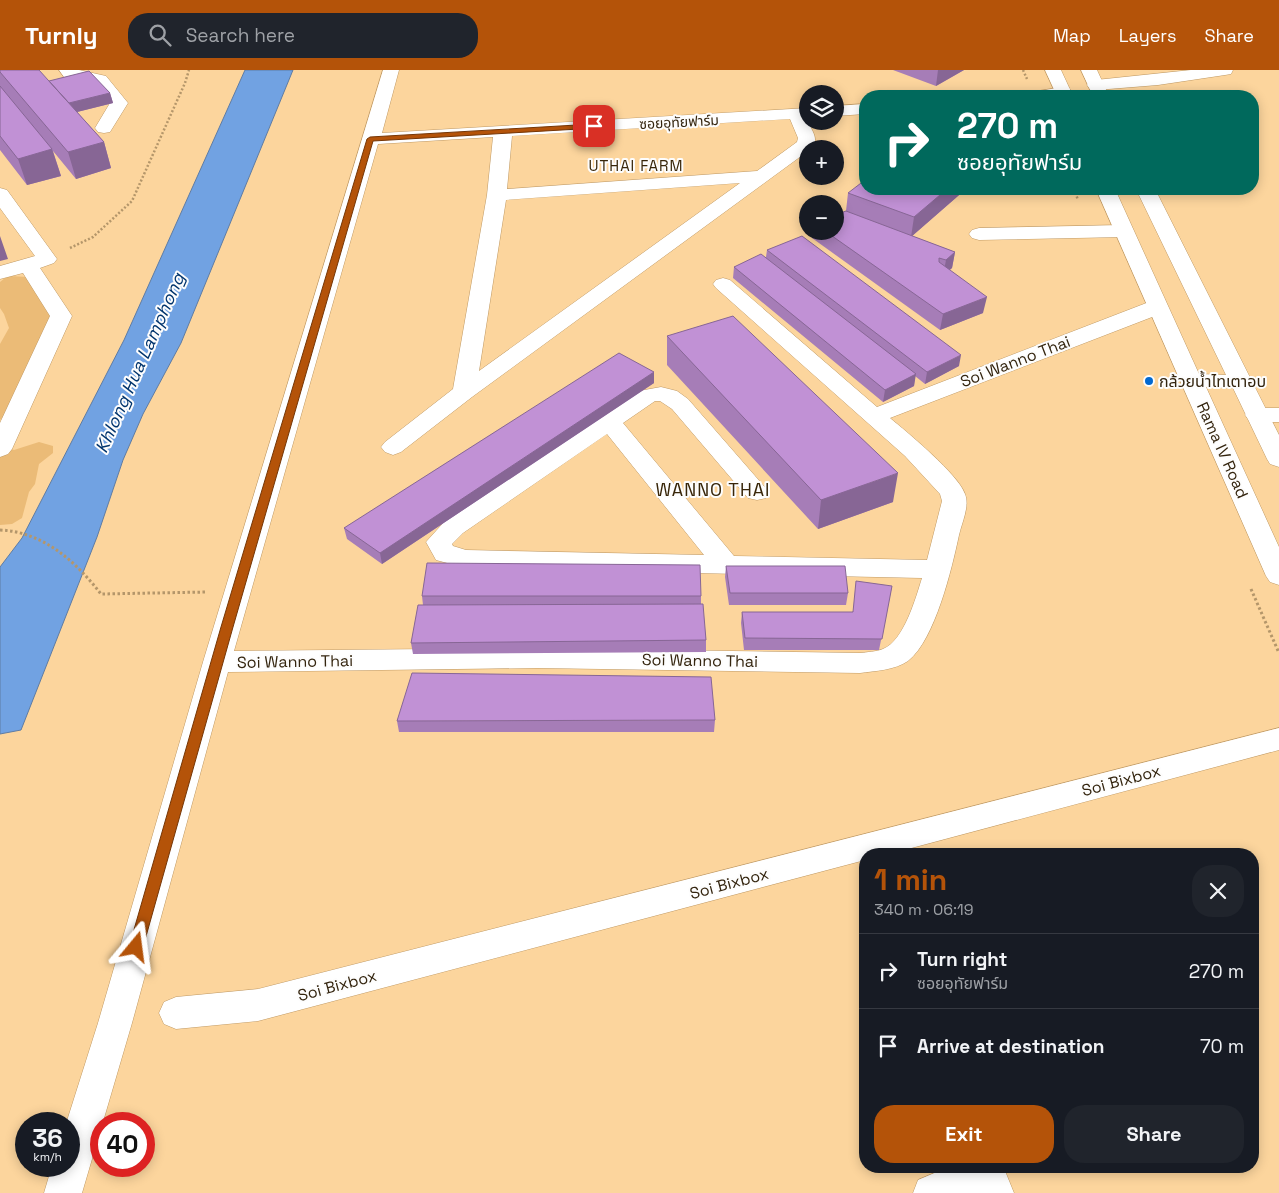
<!DOCTYPE html>
<html lang="en">
<head>
<meta charset="utf-8">
<style>
	:root { --surface:#171b24; --page:#20242c; --text:#f1f3f6; --muted:#9ea1a6; --line:#363941; --accent:#b45309 }
	body { margin:0; font-family:"Space Grotesk","Noto Sans Thai",sans-serif; background:var(--page); color:var(--text); height:100vh; display:flex; flex-direction:column; font-size:19px; white-space:nowrap }
	* { box-sizing:border-box; margin:0 }
	p { font-size:16px; color:var(--muted) }
	.icon { flex:none; width:28px; height:28px; fill:none; stroke:currentColor; stroke-width:2; stroke-linecap:round; stroke-linejoin:round }
	.map { position:relative; flex:1; overflow:hidden }
	.side { position:absolute; left:859px; top:778px; width:400px; height:325px; display:flex; flex-direction:column; background:var(--surface); border-radius:20px; box-shadow:0 2px 12px #0003 }
	.side>* { flex:none }
	.banner { position:absolute; left:859px; top:20px; width:400px; height:105px; border-radius:20px; box-shadow:0 2px 12px #0003; background:#00695c; color:#fff; overflow:hidden }
	.fabs { position:absolute; left:799px; top:15px; display:grid; gap:10px }
	.fabs a { display:grid; place-items:center; width:45px; height:45px; border-radius:50%; background:var(--surface); box-shadow:0 2px 12px #0003; font-size:25px }
	.speed { position:absolute; left:15px; top:1042px; display:flex; gap:10px; font-size:25px; font-weight:700; text-align:center }
	.speed>* { display:grid; place-content:center; width:65px; height:65px; border-radius:50%; background:var(--surface); box-shadow:0 2px 12px #0003; line-height:1 }
	.speed small { font-size:12px; font-weight:400 }
	.speed .limit { border:8px solid #d22; background:#fff; color:#111 }
	.pin { position:absolute; display:grid; place-items:center; width:42px; height:42px; color:#fff; margin:-21px; border-radius:10px; box-shadow:0 2px 8px #0006 }
	.me { position:absolute; width:55px; margin:-28px; rotate:16deg; stroke-linejoin:round; filter:drop-shadow(0 0 4px #0008) }
	.turn { display:flex; align-items:center; gap:18px; height:105px; padding:0 15px; font-size:22px }
	.turn .icon { width:65px; height:65px; stroke-width:2.5 }
	.turn b { display:block; font-size:35px; line-height:42px }
	.round { display:grid; place-items:center; flex:none; width:52px; height:52px; border-radius:20px; background:var(--page) }
	.head { display:flex; align-items:center; justify-content:space-between; height:85px; padding:0 15px }
	h1 { font-size:30px; font-weight:600; line-height:38px; color:var(--accent) }
	.action { display:flex; gap:10px; margin-top:auto; padding:10px 15px }
	.action a { flex:1; height:58px; border-radius:20px; background:var(--accent); color:#fff; font-size:20px; font-weight:600; line-height:58px; text-align:center }
	.action a+a { background:var(--page); color:var(--text) }
	ul { padding:0; list-style:none }
	li { display:flex; align-items:center; gap:15px; height:75px; padding:0 15px; border-top:1px solid var(--line) }
	li div { flex:1 }
	li b { display:block; font-size:19px }
	li em { font-style:normal }
	header { display:flex; align-items:center; gap:30px; box-sizing:border-box; height:70px; padding:0 25px; background:var(--accent); color:#fff }
	header strong { font-size:24px }
	nav { display:flex; gap:28px; margin-inline-start:auto; font-size:18px }
	.search { width:350px; height:45px; background:var(--page); display:flex; align-items:center; gap:12px; box-sizing:border-box; padding:0 18px; border-radius:20px; color:var(--muted); font-size:19px }
	.map>svg:first-child { display:block }
	.green { fill:#ebbb77 }
	.water { fill:#71a2e2; stroke:#5f7ca3 }
	.lines { fill:none; stroke-linecap:round; stroke-linejoin:round }
	.minor-casing { stroke:#bf9964; stroke-width:1 }
	.major-casing { stroke:#bf9964; stroke-width:1 }
	.path-far1 { stroke:#b4966a; stroke-width:2.5; stroke-dasharray:2 2; stroke-linecap:butt }
	.path { stroke:#b4966a; stroke-width:3; stroke-dasharray:2.5 2.5; stroke-linecap:butt }
	.minor { fill:#fff; fill-rule:evenodd }
	.major { fill:#fff; fill-rule:evenodd }
	.wall { fill:#a67db7 }
	.shaded-wall { fill:#876695 }
	.building { fill:#c191d5; stroke:#876695 }
	.route { fill:#b45309; stroke:#753606 }
	.poi-dot { fill:#0269d1; stroke:#fdfdfd; stroke-width:2 }
	.labels { text-anchor:middle; stroke-width:4; stroke-linejoin:round; paint-order:stroke }
	.far-street-label { font-size:14px; fill:#34250f; stroke:#fdfdfd }
	.far-neighbourhood-label { font-size:15px; letter-spacing:1px; fill:#382609; stroke:#fdfdfd }
	.street-label { font-size:16px; fill:#34250f; stroke:#fdfdfd }
	.poi-label { font-size:16px; fill:#34250f; stroke:#fdfdfd; text-anchor:start }
	.water-label { font-size:18px; font-style:italic; fill:#01346d; stroke:#fdfdfd }
	.neighbourhood-label { font-size:18px; letter-spacing:1px; fill:#382609; stroke:#fdfdfd }
</style>
</head>
<body>
<header>
<strong>Turnly</strong>
<div class="search"><svg class="icon" aria-label="search" viewBox="0 0 24 24"><circle cx="10" cy="10" r="6"/><path d="M15 15l6 6"/></svg>Search here</div>
<nav><a>Map</a><a>Layers</a><a>Share</a></nav>
</header>
<div class="map">
<svg width="1279" height="1123" viewBox="0 0 1279 1123">
	<rect width="100%" height="100%" fill="#fcd59d"/>
	<!-- green -->
	<path class="green" d="M11 206 27 207 53 244 5 345 0 350V274L9 258 4 244 0 238V212L5 208Z
		M39 372 53 376V383L39 394 35 414 29 422 22 448 12 454 0 455V374L14 380Z"/>
	<!-- water -->
	<path class="water" d="M245 0H293L181 273 143 344 123 390 97 467 21 660 0 664V497L22 468 124 270Z"/>
	<g class="lines">
		<defs>
			<path id="minor" d="M59 0H79L106 6 128 33 110 62 104 63 98 62 95 58 110 33 94 14 64 7Z
				M383 0H399L382 63 808 38C808 42 807 48 808 50 810 60 820 67 812 78L808 79V81L472 327 401 382 393 385 385 382 381 377 385 372 453 319 487 125 493 67 378 74 234 581 537 578 860 583C867 582 876 582 883 579 904 571 916 527 922 508L466 498 436 490 426 472 445 451 639 321 661 317 677 321 688 329 769 422 766 428 757 430 748 428 672 339 660 331H655L623 353 734 486 927 490 942 431 940 424 905 386 716 218 713 214 716 210 723 208 730 210 877 337 1149 232 1157 231 1165 232 1168 237 1165 242 890 348C907 362 959 405 965 424 970 436 962 452 959 465 952 498 935 570 908 591 895 600 875 601 860 603L537 598 228 602 132 953 82 1123H44L52 1096H69V1054H66L98 953 203 592ZM790 49 798 68 797 72 757 101 507 119 512 66ZM740 113 479 301 506 130ZM607 364 704 485 466 480 453 476 452 474 463 463Z
				M1191 0H1233L1231 4 1225 5 1158 15 1096 20 1090 19 1087 15 1090 11 1096 10Z
				M1063 17 1069 18 1072 22 1069 26H1030L1033 22Z
				M865 34V44L835 46V36Z
				M0 118 7 120 57 189 54 193 40 198 72 246 12 379 8 384 0 387V353L50 246 23 203 0 209V196L35 186 0 138Z
				M1123 155 1130 157 1133 161 1130 165 1123 167 979 170 972 168 969 164 972 160 979 158Z
				M1257 338H1279V352H1257L1249 350 1245 345 1249 340Z
				M1279 658V680L889 784H865V790L258 951 176 959 164 954 159 943 164 932 176 927 258 919Z
				M951 1096H1003L1014 1123H913L918 1110Z"/>
			<path id="major" d="M1045 0H1061L1073 26H1057Z
				M1081 0H1097L1109 26H1093Z
				M1096 119H1115L1199 304 1226 305 1136 119H1155L1279 365V397L1270 394 1267 389 1233 318 1206 317 1279 477V515L1270 512 1266 506Z"/>
		</defs>
		<!-- minor casing -->
		<use href="#minor" class="minor-casing"/>
		<!-- major casing -->
		<use href="#major" class="major-casing"/>
		<!-- path-far1 -->
		<path class="path-far1" d="M1023 0 1027 9
			M1074 119 1078 130
			M70 178 93 167 132 131 185 13 189 0"/>
		<!-- path -->
		<path class="path" d="M0 460C44 462 76 492 101 524L207 522
			M1251 519 1279 583"/>
		<!-- minor -->
		<use href="#minor" class="minor"/>
		<!-- major -->
		<use href="#major" class="major"/>
	</g>
	<!-- wall -->
	<path class="wall" d="M0 0 49 11 110 23 113 33 77 42 104 72 111 98 76 109 53 81 61 106 27 115 0 80Z
		M893 0H1012H964L936 16Z
		M865 119H966L912 166 955 182 952 198 949 200 983 243 940 260 812 168V161H835L846 141 848 123Z
		M767 180 959 296 925 314 915 306 914 316 883 332 733 208 734 197 766 187Z
		M667 266 893 432 818 459 667 295Z
		M654 302V313L382 494 347 469 344 458Z
		M726 496 848 523 846 535H729L725 507Z
		M892 516 879 580H744L741 553 742 542H852Z
		M422 526H701V534L706 570V582L413 584 411 573 423 535Z
		M715 650 714 662H399L397 651Z"/>
	<!-- shaded-wall -->
	<path class="shaded-wall" d="M938 0H964L936 16Z
		M110 23 113 33 69 44 66 34Z
		M104 72 111 98 76 109 68 82Z
		M52 79 61 106 27 115 18 89Z
		M947 119H966L911 167 914 147Z
		M0 166 8 189 0 191Z
		M955 182 952 198 943 206 946 190Z
		M987 227 983 243 940 260 943 244Z
		M961 285 959 296 925 314 927 302Z
		M654 302V313L382 494 380 483Z
		M916 304 914 316 883 332 885 320Z
		M898 403 893 432 818 459 821 430Z"/>
	<!-- building -->
	<path class="building" d="M0 0H39L104 72 68 82 0 2Z
		M89 1 110 23 69 33 49 11Z
		M0 16 52 79 18 89 0 66Z
		M865 110V119H947L914 147 848 123Z
		M846 141 955 182 946 190 939 188V192L987 227 943 244 825 161H835V145Z
		M802 166 961 285 927 302 767 180Z
		M761 184 916 304 885 320 734 197Z
		M733 246 898 403 821 430 667 266Z
		M619 283 654 302 380 483 344 458Z
		M427 493 700 495 701 526H422Z
		M726 496H845L848 523H730Z
		M856 511 892 516 882 569 745 568 742 542H853Z
		M703 534 706 570 411 573 418 535Z
		M412 603 711 607 715 650 397 651Z"/>
	<!-- route -->
	<path class="route" d="M594 54 597 56 596 58 373 71 233 557 143 877 141 881 136 883 131 881 129 877 221 557 367 69 370 67Z"/>
	<!-- markers -->
	<circle class="poi-dot" cx="1149" cy="311" r="5"/>
	<g class="labels">
		<!-- far-street labels -->
		<g class="far-street-label">
			<text transform="translate(679 52) rotate(-3)" y="5">ซอยอุทัยฟาร์ม</text>
		</g>
		<!-- far-neighbourhood labels -->
		<g class="far-neighbourhood-label">
			<text x="636" y="101">UTHAI FARM</text>
		</g>
		<!-- street labels -->
		<g class="street-label">
			<text transform="translate(1015 291) rotate(-21)" y="6">Soi Wanno Thai</text>
			<text transform="translate(1223 380) rotate(66)" y="6">Rama IV Road</text>
			<text transform="translate(700 590) rotate(1)" y="6">Soi Wanno Thai</text>
			<text transform="translate(295 591) rotate(-1)" y="6">Soi Wanno Thai</text>
			<text transform="translate(1121 710) rotate(-15)" y="6">Soi Bixbox</text>
			<text transform="translate(729 813) rotate(-15)" y="6">Soi Bixbox</text>
			<text transform="translate(337 915) rotate(-15)" y="6">Soi Bixbox</text>
		</g>
		<!-- poi labels -->
		<g class="poi-label">
			<text x="1159" y="317">กล้วยน้ำไทเตาอบ</text>
		</g>
		<!-- water labels -->
		<g class="water-label">
			<text transform="translate(140 293) rotate(-66)" y="6">Khlong Hua Lamphong</text>
		</g>
		<!-- neighbourhood labels -->
		<g class="neighbourhood-label">
			<text x="713" y="426">WANNO THAI</text>
		</g>
	</g>
</svg>
<div class="fabs">
<a><svg class="icon" aria-label="layers" viewBox="0 0 24 24"><path d="M12 4l9 5-9 5-9-5zM3 14l9 5 9-5"/></svg></a>
<a>+</a>
<a>−</a>
</div>
<div class="speed"><div>36<small>km/h</small></div><div class="limit">40</div></div>
<div class="pin" style="left:594px;top:56px;background:#d93025"><svg class="icon" aria-label="arrive" viewBox="0 0 24 24"><path d="M6 21V4h12l-3 4 3 4H6"/></svg></div>
<svg class="me" style="left:136px;top:877px" viewBox="-20 -20 40 40"><path d="M0-17L14 15 0 8-14 15z" fill="#b45309" stroke="#fff" stroke-width="4"/></svg>
<div class="banner">
<div class="turn"><svg class="icon" aria-label="right" viewBox="0 0 24 24"><path d="M7 20v-9h11M14 6l5 5-5 5"/></svg><div><b>270 m</b>ซอยอุทัยฟาร์ม</div></div>
</div>
<section class="side">
<div class="head"><div><h1>1 min</h1><p>340 m · 06:19</p></div><a class="round"><svg class="icon" aria-label="close" viewBox="0 0 24 24"><path d="M6 6l12 12M18 6L6 18"/></svg></a></div>
<ul>
<li><svg class="icon" aria-label="right" viewBox="0 0 24 24"><path d="M7 20v-9h11M14 6l5 5-5 5"/></svg><div><b>Turn right</b><p>ซอยอุทัยฟาร์ม</p></div><em>270 m</em></li>
<li><svg class="icon" aria-label="arrive" viewBox="0 0 24 24"><path d="M6 21V4h12l-3 4 3 4H6"/></svg><div><b>Arrive at destination</b></div><em>70 m</em></li>
</ul>
<div class="action"><a>Exit</a><a>Share</a></div>
</section>
</div>
</body>
</html>
